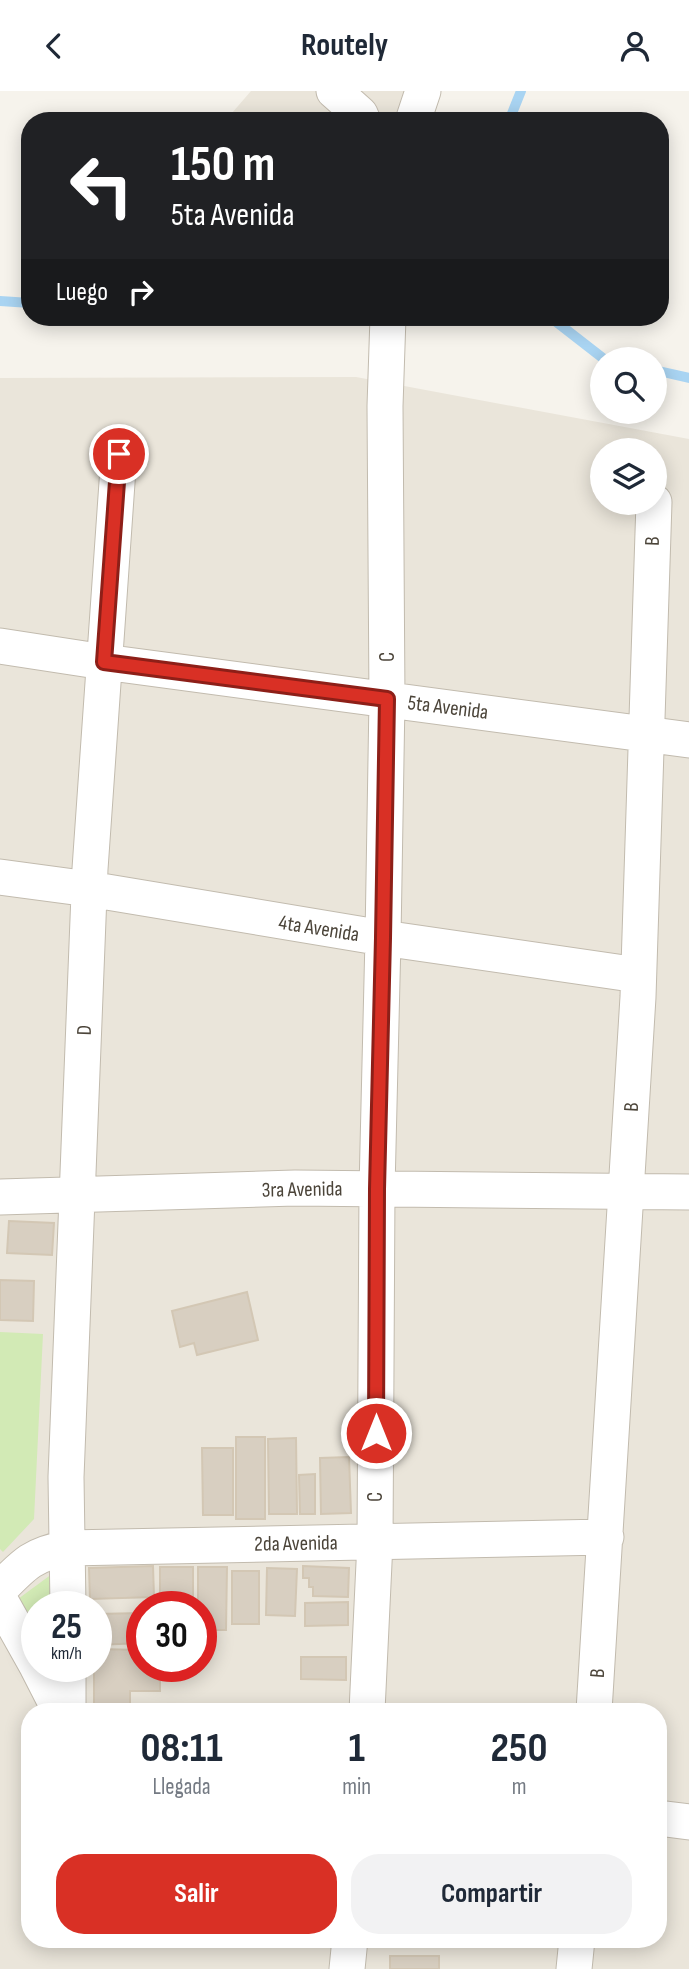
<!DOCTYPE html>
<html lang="es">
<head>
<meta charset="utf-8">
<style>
	:root { --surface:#fff; --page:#f2f2f3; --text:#1f2937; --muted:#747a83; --accent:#d93025 }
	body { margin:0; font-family:"Sofia Sans Condensed",sans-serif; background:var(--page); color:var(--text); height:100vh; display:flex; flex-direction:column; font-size:26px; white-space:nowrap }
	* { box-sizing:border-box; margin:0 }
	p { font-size:23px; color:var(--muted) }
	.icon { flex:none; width:38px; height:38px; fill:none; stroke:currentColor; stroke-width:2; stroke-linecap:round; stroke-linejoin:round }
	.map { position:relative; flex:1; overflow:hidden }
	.drawer { position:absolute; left:21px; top:1612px; width:646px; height:245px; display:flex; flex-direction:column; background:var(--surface); border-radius:28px; box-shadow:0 4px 18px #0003 }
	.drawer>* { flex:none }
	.top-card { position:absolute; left:21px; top:21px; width:648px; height:214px; border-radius:28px; box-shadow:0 4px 18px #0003; background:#202124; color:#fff; overflow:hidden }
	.tools { position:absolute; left:590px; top:256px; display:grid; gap:14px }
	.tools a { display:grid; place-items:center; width:77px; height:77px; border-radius:50%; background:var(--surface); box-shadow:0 4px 18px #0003; font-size:35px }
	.speed { position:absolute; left:21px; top:1500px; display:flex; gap:14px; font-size:35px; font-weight:700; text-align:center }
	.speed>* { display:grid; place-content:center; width:91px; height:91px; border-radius:50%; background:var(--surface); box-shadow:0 4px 18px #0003; line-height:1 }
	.speed small { font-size:18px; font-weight:400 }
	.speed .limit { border:10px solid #d22; background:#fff; color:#111 }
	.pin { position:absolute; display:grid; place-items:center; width:60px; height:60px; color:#fff; margin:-30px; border:4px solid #fff; border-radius:50%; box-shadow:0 2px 7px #0007 }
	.me { position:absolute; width:77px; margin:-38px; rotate:0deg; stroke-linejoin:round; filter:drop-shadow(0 0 5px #0008) }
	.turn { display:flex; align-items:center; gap:24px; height:147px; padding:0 35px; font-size:32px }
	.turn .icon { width:91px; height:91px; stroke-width:2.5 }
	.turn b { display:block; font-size:49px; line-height:60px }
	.then { display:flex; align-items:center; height:66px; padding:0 35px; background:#0003; gap:14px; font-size:26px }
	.eta { display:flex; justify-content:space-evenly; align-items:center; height:119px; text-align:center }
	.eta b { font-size:42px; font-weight:700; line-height:49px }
	.cta { display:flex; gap:14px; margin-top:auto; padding:14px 35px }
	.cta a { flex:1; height:80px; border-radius:28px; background:var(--accent); color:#fff; font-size:28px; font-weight:700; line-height:80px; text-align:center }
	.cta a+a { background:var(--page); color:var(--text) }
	header { display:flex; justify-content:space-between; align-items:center; height:91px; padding:0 35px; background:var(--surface); font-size:32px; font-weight:700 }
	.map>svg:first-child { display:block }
	.residential { fill:#eae5da; fill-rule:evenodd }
	.green { fill:#d2eab5 }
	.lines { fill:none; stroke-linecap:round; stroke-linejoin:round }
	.stream { stroke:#a9d4f2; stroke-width:10 }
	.building { fill:#d8cfc1; stroke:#d3c7b4; stroke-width:2 }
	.street-casing { stroke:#c2bbae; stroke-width:37 }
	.street { stroke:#fff; stroke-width:35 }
	.route-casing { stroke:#8d1f18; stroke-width:18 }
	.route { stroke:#d93025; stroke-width:12 }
	.labels { text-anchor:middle; stroke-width:6; stroke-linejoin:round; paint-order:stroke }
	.street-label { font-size:21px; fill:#4b4439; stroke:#fff }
</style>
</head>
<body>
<header><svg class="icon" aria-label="back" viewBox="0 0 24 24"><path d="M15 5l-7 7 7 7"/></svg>Routely<svg class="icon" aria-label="person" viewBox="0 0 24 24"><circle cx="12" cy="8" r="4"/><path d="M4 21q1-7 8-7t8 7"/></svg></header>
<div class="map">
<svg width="689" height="1878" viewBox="0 0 689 1878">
	<rect width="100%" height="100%" fill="#f6f3ec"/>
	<!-- residential -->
	<path class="residential" d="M251 0H434L414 30H225Z
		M356 286 689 348V1878H0V287ZM602 359H654V411H602ZM37 1516H96V1575H37ZM142 1516H201V1575H142ZM30 1620H658V1848H30Z"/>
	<!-- green -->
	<path class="green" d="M0 1241 43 1243 34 1428 3 1461 0 1458Z
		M56 1480V1515L37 1516V1533L18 1508Z"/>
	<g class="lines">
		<!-- stream -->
		<path class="stream" d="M509 30 521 0
			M0 210 30 212
			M550 226 604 268
			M654 279 689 287"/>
	</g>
	<!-- building -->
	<path class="building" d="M9 1130 54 1132 52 1164 7 1162Z
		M0 1189 34 1190 33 1230 0 1229Z
		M247 1201 258 1249 197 1264 194 1252 180 1256 172 1220Z
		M236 1346H265V1428H236Z
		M296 1347 297 1423H269L268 1348Z
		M202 1357H233V1424H203Z
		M349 1366 351 1422 321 1423 320 1367Z
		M315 1383V1423H300L299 1384Z
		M153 1475 154 1506 90 1508 89 1477Z
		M303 1475 349 1477 348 1506 313 1505V1496H309V1487H303Z
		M160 1476H193V1516H173V1511H160Z
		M198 1476H227L226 1539H201V1516H198Z
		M267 1477 297 1478 295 1525 266 1524Z
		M232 1480H259V1533H232Z
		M348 1511V1534L305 1535V1512Z
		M142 1522V1552L96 1554V1523Z
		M96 1558 142 1559V1575H160V1600H130V1620H94V1575H96Z
		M301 1566H346V1589L301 1588Z
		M390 1865H439V1878H390Z"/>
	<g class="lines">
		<defs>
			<path id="street" d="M334 0 360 23 363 30
				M413 30 423 0
				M0 555 104 571 689 649
				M0 786 89 798 383 847 638 884
				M0 1106 295 1097 689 1101
				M0 1498C24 1473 33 1463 68 1457L606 1446
				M0 1509 37 1575
				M68 1516 66 1386 90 778 119 363
				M37 1575 60 1620
				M68 1575V1620
				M367 1620 375 1451 377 1098 383 847 387 608 385 315 388 226
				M594 1620 638 906 654 411
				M658 1727 689 1731
				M347 1878 350 1848
				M574 1878 577 1848"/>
		</defs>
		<!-- street casing -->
		<use href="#street" class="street-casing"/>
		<!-- street -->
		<use href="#street" class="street"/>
	</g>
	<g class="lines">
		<defs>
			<path id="route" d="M119 363 104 571 387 608 383 847 377 1098 376 1342"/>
		</defs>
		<!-- route casing -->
		<use href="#route" class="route-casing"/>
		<!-- route -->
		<use href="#route" class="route"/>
	</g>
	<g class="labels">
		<!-- street labels -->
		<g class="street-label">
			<text transform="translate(652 450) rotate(-88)" y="7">B</text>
			<text transform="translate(387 566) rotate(-90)" y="7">C</text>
			<text transform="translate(448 616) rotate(7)" y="7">5ta Avenida</text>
			<text transform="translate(319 837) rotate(9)" y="7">4ta Avenida</text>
			<text transform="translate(84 939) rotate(-88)" y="7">D</text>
			<text transform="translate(631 1016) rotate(-87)" y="7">B</text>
			<text transform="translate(302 1098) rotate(-1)" y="7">3ra Avenida</text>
			<text transform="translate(375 1406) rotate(-90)" y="7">C</text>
			<text transform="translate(296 1452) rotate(-1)" y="7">2da Avenida</text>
			<text transform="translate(597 1582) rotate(-86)" y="7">B</text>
		</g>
	</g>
</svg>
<div class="tools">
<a><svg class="icon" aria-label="search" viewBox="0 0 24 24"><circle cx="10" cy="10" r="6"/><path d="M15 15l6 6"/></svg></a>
<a><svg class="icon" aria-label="layers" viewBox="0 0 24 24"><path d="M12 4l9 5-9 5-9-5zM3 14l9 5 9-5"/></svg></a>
</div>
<div class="speed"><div>25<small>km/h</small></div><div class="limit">30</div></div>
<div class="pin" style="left:119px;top:363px;background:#d93025"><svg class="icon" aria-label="arrive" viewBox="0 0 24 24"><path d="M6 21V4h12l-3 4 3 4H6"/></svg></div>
<svg class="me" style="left:376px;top:1342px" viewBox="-20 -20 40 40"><circle r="17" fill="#d93025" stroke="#fff" stroke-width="3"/><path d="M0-11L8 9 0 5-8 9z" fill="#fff"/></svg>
<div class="top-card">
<div class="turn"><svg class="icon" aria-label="left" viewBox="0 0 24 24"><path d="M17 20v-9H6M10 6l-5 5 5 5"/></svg><div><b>150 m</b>5ta Avenida</div></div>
<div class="then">Luego<svg class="icon" aria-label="right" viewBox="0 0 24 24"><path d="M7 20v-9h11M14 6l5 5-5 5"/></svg></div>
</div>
<section class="drawer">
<div class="eta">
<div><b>08:11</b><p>Llegada</p></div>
<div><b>1</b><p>min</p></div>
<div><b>250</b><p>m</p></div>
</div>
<div class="cta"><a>Salir</a><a>Compartir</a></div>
</section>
</div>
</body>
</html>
